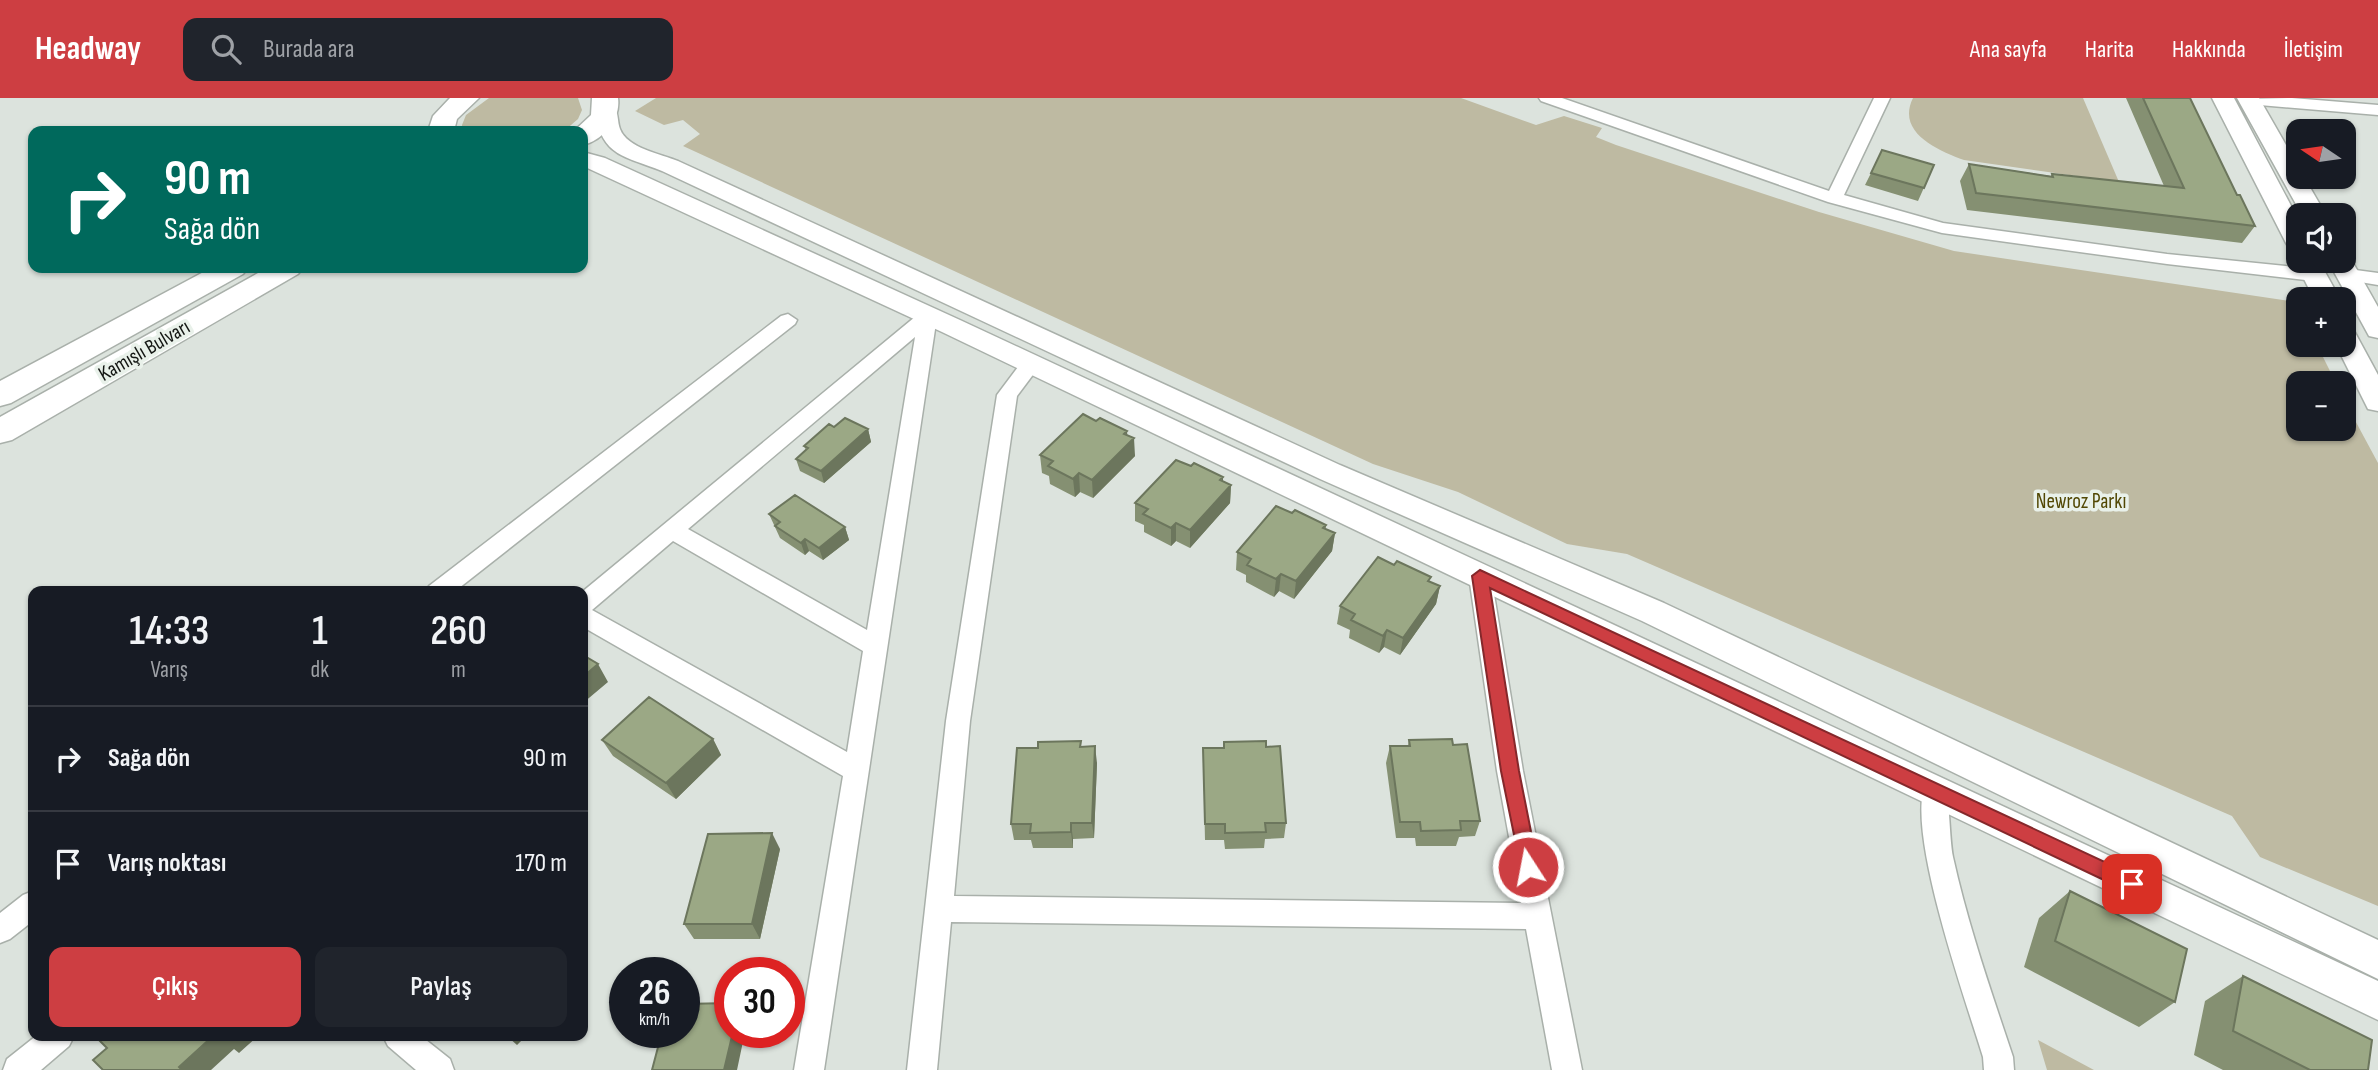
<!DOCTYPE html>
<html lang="tr">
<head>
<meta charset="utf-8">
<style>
	:root { --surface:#171b24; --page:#20242c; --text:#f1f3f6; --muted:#9ea1a6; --line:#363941; --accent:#cd3e42 }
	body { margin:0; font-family:"Sofia Sans Condensed",sans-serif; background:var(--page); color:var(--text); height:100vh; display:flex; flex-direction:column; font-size:26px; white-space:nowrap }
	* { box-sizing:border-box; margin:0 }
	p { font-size:23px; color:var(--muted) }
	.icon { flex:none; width:38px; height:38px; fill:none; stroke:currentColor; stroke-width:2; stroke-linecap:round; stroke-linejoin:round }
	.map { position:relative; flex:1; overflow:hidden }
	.sheet { position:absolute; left:28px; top:488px; width:560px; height:455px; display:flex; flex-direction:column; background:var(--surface); border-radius:14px; box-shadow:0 2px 5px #0004 }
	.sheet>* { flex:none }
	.banner { position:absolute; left:28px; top:28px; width:560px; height:147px; border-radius:14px; box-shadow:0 2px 5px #0004; background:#00695c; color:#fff; overflow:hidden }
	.needle { width:46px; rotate:283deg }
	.fabs { position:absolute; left:2286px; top:21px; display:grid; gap:14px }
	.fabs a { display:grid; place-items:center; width:70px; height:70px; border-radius:14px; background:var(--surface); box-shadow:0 2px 5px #0004; font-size:35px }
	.speed { position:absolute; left:609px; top:859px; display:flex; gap:14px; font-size:35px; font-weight:700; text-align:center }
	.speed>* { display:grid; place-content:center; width:91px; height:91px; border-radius:50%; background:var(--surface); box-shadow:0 2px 5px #0004; line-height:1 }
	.speed small { font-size:18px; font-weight:400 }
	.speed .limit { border:10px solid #d22; background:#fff; color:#111 }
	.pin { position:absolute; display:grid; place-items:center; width:60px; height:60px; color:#fff; margin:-30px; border-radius:14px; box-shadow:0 4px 10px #0006 }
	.me { position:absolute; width:77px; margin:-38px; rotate:349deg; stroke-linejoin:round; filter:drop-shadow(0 0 5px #0008) }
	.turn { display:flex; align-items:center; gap:24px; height:147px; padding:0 21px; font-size:32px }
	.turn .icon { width:91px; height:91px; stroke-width:2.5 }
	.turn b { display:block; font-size:49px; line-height:60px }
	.eta { display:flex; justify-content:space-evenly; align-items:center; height:119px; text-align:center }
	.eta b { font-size:42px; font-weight:600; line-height:49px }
	.cta { display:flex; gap:14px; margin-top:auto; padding:14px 21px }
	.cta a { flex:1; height:80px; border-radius:14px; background:var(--accent); color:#fff; font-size:28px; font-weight:600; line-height:80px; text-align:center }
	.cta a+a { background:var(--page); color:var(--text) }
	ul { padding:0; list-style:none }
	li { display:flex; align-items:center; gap:21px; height:105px; padding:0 21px; border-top:2px solid var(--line) }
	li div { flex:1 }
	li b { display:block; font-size:26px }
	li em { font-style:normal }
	header { display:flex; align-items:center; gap:42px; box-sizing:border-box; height:98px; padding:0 35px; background:var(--accent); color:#fff }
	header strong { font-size:33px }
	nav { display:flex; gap:38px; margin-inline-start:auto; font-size:24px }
	.search { width:490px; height:63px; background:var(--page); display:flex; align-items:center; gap:18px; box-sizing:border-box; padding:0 24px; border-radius:14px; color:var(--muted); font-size:26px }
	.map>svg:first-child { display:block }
	.green { fill:#bebaa2 }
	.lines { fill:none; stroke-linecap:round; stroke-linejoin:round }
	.minor-casing { stroke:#a9b0aa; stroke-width:3 }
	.secondary-casing { stroke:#a9b0aa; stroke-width:3 }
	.trunk-casing { stroke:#a9b0aa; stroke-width:3 }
	.minor { fill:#fff; fill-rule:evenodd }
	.secondary { fill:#fff; fill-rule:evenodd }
	.trunk { fill:#fff; fill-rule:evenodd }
	.wall { fill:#859072 }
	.shaded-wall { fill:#6c765d }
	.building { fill:#9ba885; stroke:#6c765d; stroke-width:2 }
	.route { fill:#cd3e42; stroke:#85282b; stroke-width:2 }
	.labels { text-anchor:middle; stroke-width:7; stroke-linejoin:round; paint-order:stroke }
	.street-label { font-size:21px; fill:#131613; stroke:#e9f1ea }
	.park-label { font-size:21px; fill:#514703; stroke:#e9f1ea }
</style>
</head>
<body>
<header>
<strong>Headway</strong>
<div class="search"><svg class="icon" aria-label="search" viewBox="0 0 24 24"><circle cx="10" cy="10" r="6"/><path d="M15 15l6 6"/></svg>Burada ara</div>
<nav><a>Ana sayfa</a><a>Harita</a><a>Hakkında</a><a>İletişim</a></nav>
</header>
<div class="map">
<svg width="2378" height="972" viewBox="0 0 2378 972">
	<rect width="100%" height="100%" fill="#dce3dd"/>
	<!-- green -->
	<path class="green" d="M489 0H578L582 12 578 21 564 33H463L462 27 466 17Z
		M656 0H1461L1536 27 1564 18 1602 30 1596 39 1616 47 1819 114 1954 153 2296 204 2298 247H2317L2336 285H2298V331H2343V300L2378 365V808L2260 759 2232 718 1627 456 1567 446 1458 394 1373 366 683 48 700 36 683 22 664 27 635 13Z
		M1913 0H2083L2119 84 1964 62C1937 52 1896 34 1913 0Z
		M2038 942 2094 972H2047Z"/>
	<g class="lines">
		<defs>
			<path id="minor" d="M1539 0H1562L1829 93 1874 0H1890L1844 97 1943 125 2167 156 2314 171 2323 177 2314 183 2167 166 1942 135 1828 104 1541 3Z
				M2292 0 2378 7V17L2248 6 2240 1Z
				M2348 171 2378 175V187L2342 181 2339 177Z
				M928 212 937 218 824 972H794L843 678 583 529 582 494 921 214ZM915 239 867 532 688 431ZM673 443 863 553 847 654 592 512Z
				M788 216 797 222 795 226 454 494H426L429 488 781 218Z
				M1031 260 1038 261 1041 266 1017 298 970 623 954 798 1521 805 1497 673 1469 478 1472 472 1480 469 1488 472 1491 478 1523 673 1582 972H1552L1526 831 951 824 937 972H907L946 623 997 297 1024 261Z
				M1935 682 1944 685C1950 698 1949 739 1953 759 1968 827 1991 893 2013 959L2014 972H1984L1983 959C1967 906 1904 730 1926 685Z
				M33 793V823L10 841 0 845V815L23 797Z
				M36 938H74L69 948 41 972H3L7 961Z
				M383 938H421L450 961 454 972H416L388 948Z"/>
			<path id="secondary" d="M2212 0H2234L2298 121V152L2289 150 2286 145Z
				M2237 0H2259L2298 68V79H2304L2326 117H2302Z
				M606 7 614 9C619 16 617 23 620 31 627 50 661 56 678 63L1340 367 1664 505 2378 842V881L1642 523 1320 381 662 73C625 58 602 59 595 14L598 9Z
				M583 54 605 60 960 222 2378 883V922L942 234 583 68Z
				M2343 156 2349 158 2352 163 2378 209V240L2369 238 2328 163H2343Z
				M2298 158V163H2319L2340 201H2314L2295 163Z
				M2343 227 2352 229 2378 277V313L2368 311 2336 247H2343Z"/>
			<path id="trunk" d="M450 0H479L457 21 454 33H428L433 18Z
				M592 0H618C621 21 603 42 583 47V33H574L591 17Z
				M211 170H248L243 176 11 305 0 308V283Z
				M267 170H303L298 176 12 342 0 345V319Z"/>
		</defs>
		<!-- minor casing -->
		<use href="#minor" class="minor-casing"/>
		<!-- secondary casing -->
		<use href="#secondary" class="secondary-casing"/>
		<!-- trunk casing -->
		<use href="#trunk" class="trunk-casing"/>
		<!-- minor -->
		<use href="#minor" class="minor"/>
		<!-- secondary -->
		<use href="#secondary" class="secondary"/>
		<!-- trunk -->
		<use href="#trunk" class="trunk"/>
	</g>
	<!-- wall -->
	<path class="wall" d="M2126 0H2190L2237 97 2255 128 2242 145 1967 112 1960 83 1969 66 2051 78 2052 76 2164 88Z
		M1934 67 1918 103 1865 87 1871 75Z
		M834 329 868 331 871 344 824 385 800 373 796 361 806 352 804 348Z
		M1128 337 1135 358 1093 400 1080 394 1075 399 1050 386 1049 378 1042 375 1040 357Z
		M1223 383 1231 387 1230 405 1190 450 1176 443 1171 448 1144 434V427L1135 423V405Z
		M1292 415 1326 427V431L1335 435 1332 453 1294 501 1279 493 1274 499 1246 484V477L1236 472 1237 454Z
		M769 416 845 429 849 442 823 462 809 453 805 457 780 440Z
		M1430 484 1440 488 1436 506 1400 557 1384 549 1379 555 1349 540 1350 532 1337 526 1340 508Z
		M713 641 721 657 676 701 613 658 602 642Z
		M1409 642 1453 647 1480 723 1475 738 1459 739 1456 748H1416L1415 740H1396L1386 665 1390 648H1408Z
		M1081 643V649L1097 665 1094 740 1073 741V750H1033L1031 742H1014L1011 726 1038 650Z
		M1224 644 1266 649 1286 725 1284 740 1265 741 1264 750 1225 751 1224 742H1205L1203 650H1224Z
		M780 751 760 841H694L684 826Z
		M2070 793 2175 904 2139 929 2024 869 2039 820Z
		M2243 878 2368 972H2223L2194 957 2205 903Z"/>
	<!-- shaded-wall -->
	<path class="shaded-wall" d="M868 331 871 344 824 385 821 373Z
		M1127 333 1128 346 1134 340 1135 358 1093 400 1092 382Z
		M1079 375 1080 394 1075 399 1073 381Z
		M1223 379V396L1231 387 1230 405 1190 450V432Z
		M1176 425V443L1171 448V430Z
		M845 429 849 442 823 462 819 450Z
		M1335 435 1332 453 1294 501 1296 483Z
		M805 441 809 453 805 457 801 445Z
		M1281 476 1279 493 1274 499 1276 481Z
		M1440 488 1436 506 1400 557 1403 540Z
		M1387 532 1384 549 1379 555 1383 538Z
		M598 566 608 584 583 605V579Z
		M713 641 721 657 676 701 666 685Z
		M1095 648 1097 665 1094 740 1092 725Z
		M1071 725 1073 741V750L1071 734Z
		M772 735 780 751 760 841 752 826Z
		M733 934H745L737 972H724Z
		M213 938H258L239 955 234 951 211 972H182L179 969Z
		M507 938H526L517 947Z"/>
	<!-- building -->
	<path class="building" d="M2143 0H2190L2237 97H2240L2255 128 1976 95 1969 66 2053 79 2052 76 2184 90Z
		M1882 52 1934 67 1924 90 1871 75Z
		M1083 316 1096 323 1100 320 1127 333 1124 336 1134 340 1092 382 1079 375 1073 381 1048 368 1053 363 1040 357Z
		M845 320 868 331 821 373 796 361 808 350 804 348 829 326 834 329Z
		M1176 362 1191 368 1194 365 1223 379 1220 382 1231 387 1190 432 1176 425 1171 430 1143 416 1148 411 1135 405Z
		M795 397 845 429 819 450 805 441 801 445 775 428 780 424 769 416Z
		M1276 408 1292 415 1295 412 1326 427 1323 430 1335 435 1296 483 1281 476 1276 481 1247 467 1251 461 1237 454Z
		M1378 459 1394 467 1397 463 1431 479 1428 483 1440 488 1403 540 1387 532 1383 538 1351 522 1355 516 1340 508Z
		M583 557 598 566 583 579Z
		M649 599 713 641 666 685 602 642Z
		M1452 641 1453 647 1467 646 1480 723H1460L1461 732 1421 733 1420 724H1400L1390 648H1410L1409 642Z
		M1081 643 1080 649 1095 648 1092 725H1071V734L1030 735 1031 726H1011L1017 650H1038V644Z
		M1266 643V649L1280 648 1286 725H1265L1266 734 1225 735V726H1205L1203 650H1224V644Z
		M772 735 752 826H684L708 736Z
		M2070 793 2187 851 2175 904 2055 843Z
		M2243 878 2372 942 2368 972H2310L2233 933Z
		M730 905V934H733L724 972H652L662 934H684V906Z
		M106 938H213L179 969 182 972H103L93 962 107 950 100 943Z"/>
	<!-- route -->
	<path class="route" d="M1480 472 2139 780 2141 786 2139 792 2132 795 2125 792 1490 490 1519 673 1538 769 1535 776 1528 778 1522 776 1501 673 1472 478Z"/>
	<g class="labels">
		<!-- street labels -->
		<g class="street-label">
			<text transform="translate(144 252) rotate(-30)" y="7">Kamışlı Bulvarı</text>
		</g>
		<!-- park labels -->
		<g class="park-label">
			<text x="2081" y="410">Newroz Parkı</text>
		</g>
	</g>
</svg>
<div class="fabs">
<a><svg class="needle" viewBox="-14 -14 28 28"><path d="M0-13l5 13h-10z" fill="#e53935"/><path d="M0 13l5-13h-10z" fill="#9ea1a6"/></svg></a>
<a><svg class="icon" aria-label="sound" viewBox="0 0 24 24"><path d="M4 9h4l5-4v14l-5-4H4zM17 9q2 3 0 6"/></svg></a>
<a>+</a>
<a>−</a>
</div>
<div class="speed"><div>26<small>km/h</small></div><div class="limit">30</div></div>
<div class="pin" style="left:2132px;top:786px;background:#d93025"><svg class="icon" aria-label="arrive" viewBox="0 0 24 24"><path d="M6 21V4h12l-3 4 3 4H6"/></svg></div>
<svg class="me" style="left:1528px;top:769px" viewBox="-20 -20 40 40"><circle r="17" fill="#cd3e42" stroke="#fff" stroke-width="3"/><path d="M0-11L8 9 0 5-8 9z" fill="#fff"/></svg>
<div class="banner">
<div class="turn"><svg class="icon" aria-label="right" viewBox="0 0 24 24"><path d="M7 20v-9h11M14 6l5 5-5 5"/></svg><div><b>90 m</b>Sağa dön</div></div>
</div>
<section class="sheet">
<div class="eta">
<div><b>14:33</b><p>Varış</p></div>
<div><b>1</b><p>dk</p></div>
<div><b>260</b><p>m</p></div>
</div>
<ul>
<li><svg class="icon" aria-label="right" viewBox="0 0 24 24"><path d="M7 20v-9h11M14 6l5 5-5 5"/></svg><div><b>Sağa dön</b></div><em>90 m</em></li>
<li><svg class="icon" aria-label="arrive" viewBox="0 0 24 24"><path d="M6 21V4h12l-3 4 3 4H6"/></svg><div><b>Varış noktası</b></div><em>170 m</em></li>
</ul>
<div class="cta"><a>Çıkış</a><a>Paylaş</a></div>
</section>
</div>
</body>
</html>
